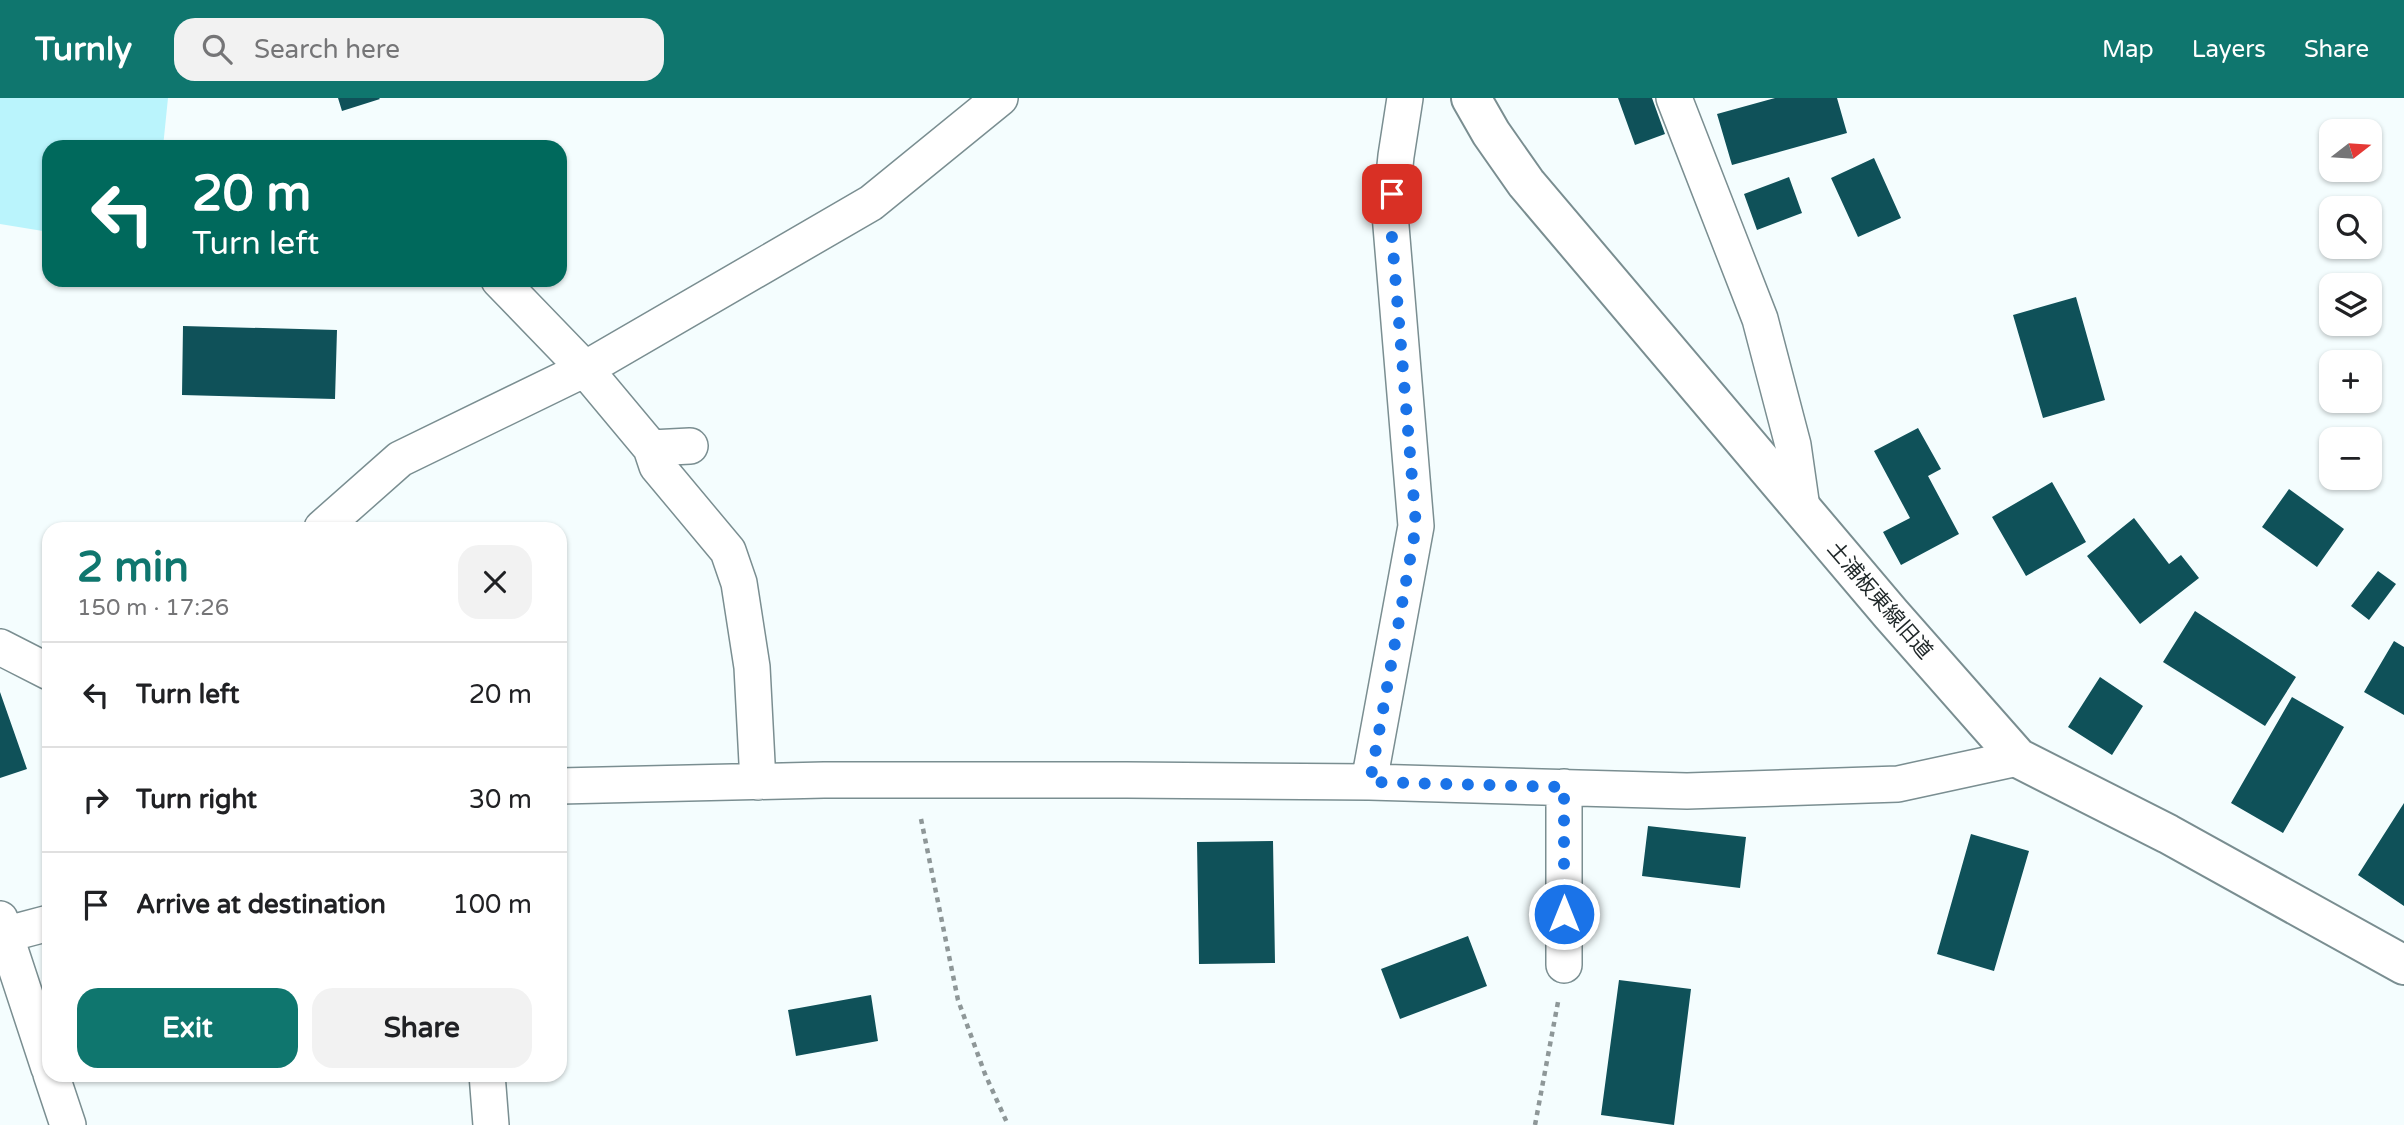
<!DOCTYPE html>
<html lang="en">
<head>
<meta charset="utf-8">
<style>
	:root { --surface:#fff; --page:#f2f2f2; --text:#202124; --muted:#757577; --line:#e0e0e0; --accent:#0f766e }
	body { margin:0; font-family:"Varela Round","Noto Sans JP",sans-serif; background:var(--page); color:var(--text); height:100vh; display:flex; flex-direction:column; font-size:26px; white-space:nowrap }
	* { box-sizing:border-box; margin:0 }
	p { font-size:23px; color:var(--muted) }
	.icon { flex:none; width:38px; height:38px; fill:none; stroke:currentColor; stroke-width:2; stroke-linecap:round; stroke-linejoin:round }
	.map { position:relative; flex:1; overflow:hidden }
	.details { position:absolute; left:42px; top:424px; width:525px; height:560px; display:flex; flex-direction:column; background:var(--surface); border-radius:21px; box-shadow:0 2px 5px #0004 }
	.details>* { flex:none }
	.top-card { position:absolute; left:42px; top:42px; width:525px; height:147px; border-radius:21px; box-shadow:0 2px 5px #0004; background:#00695c; color:#fff; overflow:hidden }
	.needle { width:46px; rotate:73deg }
	.fabs { position:absolute; left:2319px; top:21px; display:grid; gap:14px }
	.fabs a { display:grid; place-items:center; width:63px; height:63px; border-radius:14px; background:var(--surface); box-shadow:0 2px 5px #0004; font-size:35px }
	.pin { position:absolute; display:grid; place-items:center; width:60px; height:60px; color:#fff; margin:-30px; border-radius:14px; box-shadow:0 4px 10px #0006 }
	.me { position:absolute; width:77px; margin:-38px; rotate:0deg; stroke-linejoin:round; filter:drop-shadow(0 0 5px #0008) }
	.turn { display:flex; align-items:center; gap:24px; height:147px; padding:0 35px; font-size:32px }
	.turn .icon { width:91px; height:91px; stroke-width:2.5 }
	.turn b { display:block; font-size:49px; line-height:60px }
	.round { display:grid; place-items:center; flex:none; width:74px; height:74px; border-radius:21px; background:var(--page) }
	.overview { display:flex; align-items:center; justify-content:space-between; height:119px; padding:0 35px }
	h1 { font-size:42px; font-weight:700; line-height:52px; color:var(--accent) }
	.button { display:flex; gap:14px; margin-top:auto; padding:14px 35px }
	.button a { flex:1; height:80px; border-radius:21px; background:var(--accent); color:#fff; font-size:28px; font-weight:700; line-height:80px; text-align:center }
	.button a+a { background:var(--page); color:var(--text) }
	ul { padding:0; list-style:none }
	li { display:flex; align-items:center; gap:21px; height:105px; padding:0 35px; border-top:2px solid var(--line) }
	li div { flex:1 }
	li b { display:block; font-size:26px }
	li em { font-style:normal }
	header { display:flex; align-items:center; gap:42px; box-sizing:border-box; height:98px; padding:0 35px; background:var(--accent); color:#fff }
	header strong { font-size:33px }
	nav { display:flex; gap:38px; margin-inline-start:auto; font-size:24px }
	.search { width:490px; height:63px; background:var(--page); display:flex; align-items:center; gap:18px; box-sizing:border-box; padding:0 24px; border-radius:21px; color:var(--muted); font-size:26px }
	.map>svg:first-child { display:block }
	.green { fill:#baf4fc }
	.building { fill:#0f5159 }
	.lines { fill:none; stroke-linecap:round; stroke-linejoin:round }
	.street-casing { stroke:#7a8e91; stroke-width:38 }
	.secondary-casing { stroke:#7a8e91; stroke-width:42 }
	.path { stroke:#8e9798; stroke-width:4.5; stroke-dasharray:5 5; stroke-linecap:butt }
	.street { stroke:#fff; stroke-width:35 }
	.secondary { stroke:#fff; stroke-width:38 }
	.route { stroke:#1a73e8; stroke-width:12; stroke-dasharray:0 21.6 }
	.labels { text-anchor:middle; stroke-width:7; stroke-linejoin:round; paint-order:stroke }
	.street-label { font-size:21px; fill:#202829; stroke:#fff }
</style>
</head>
<body>
<header>
<strong>Turnly</strong>
<div class="search"><svg class="icon" aria-label="search" viewBox="0 0 24 24"><circle cx="10" cy="10" r="6"/><path d="M15 15l6 6"/></svg>Search here</div>
<nav><a>Map</a><a>Layers</a><a>Share</a></nav>
</header>
<div class="map">
<svg width="2404" height="1027" viewBox="0 0 2404 1027">
	<rect width="100%" height="100%" fill="#f4fdfe"/>
	<!-- green -->
	<path class="green" d="M0 0H168L163 49H49V134L0 126Z"/>
	<!-- building -->
	<path class="building" d="M338 0H379L380 1 342 13Z
		M1618 0H1652L1665 36 1635 47Z
		M1775 0H1837L1847 35 1732 67 1717 16Z
		M1874 60 1901 120 1858 139 1831 80Z
		M1789 79 1802 115 1757 132 1744 96Z
		M2076 199 2105 302 2043 320 2013 217Z
		M183 228 337 232 335 301 182 297Z
		M1918 330 1941 371 1928 378 1959 436 1901 467 1883 434 1910 420 1874 353Z
		M2052 384 2086 444 2026 478 1992 419Z
		M2289 391 2344 431 2317 469 2262 429Z
		M2134 420 2169 466 2181 457 2199 480 2140 526 2087 458Z
		M2378 473 2396 486 2369 522 2351 508Z
		M2195 513 2296 579 2265 628 2163 564Z
		M2394 543 2404 549V617L2364 594Z
		M2100 579 2143 608 2112 657 2068 629Z
		M0 594 27 671 0 680Z
		M2292 599 2344 629 2283 735 2231 705Z
		M2404 705V808L2358 777Z
		M1648 728 1746 739 1740 790 1642 778Z
		M1971 736 2029 753 1994 873 1937 856Z
		M1273 743 1275 865 1199 866 1197 744Z
		M1468 838 1487 888 1400 921 1381 871Z
		M1619 882 1691 891 1674 1027 1601 1017Z
		M871 897 878 943 796 958 788 912Z"/>
	<g class="lines">
		<defs>
			<path id="street" d="M1674 0 1760 221 1793 347 1802 410
				M499 182 585 271 651 350 690 348
				M651 350 657 368 728 453 739 485 752 569 758 684
				M322 430 400 361 585 271 871 105 1000 0
				M0 549 49 574
				M1369 684 1416 428 1390 116 1396 58 1405 0
				M560 688 824 682H1127L1369 684 1687 693 1898 686 2018 660
				M1564 689V867
				M0 821 49 970
				M0 838 49 825
				M51 976 68 1027
				M487 976 491 1027"/>
			<path id="secondary" d="M1471 0 1491 35 1526 85 1891 516 2018 660 2168 736 2404 867"/>
		</defs>
		<!-- street casing -->
		<use href="#street" class="street-casing"/>
		<!-- secondary casing -->
		<use href="#secondary" class="secondary-casing"/>
		<!-- path -->
		<path class="path" d="M921 721 958 902 985 976 1008 1027
			M1535 1027 1558 904"/>
		<!-- street -->
		<use href="#street" class="street"/>
		<!-- secondary -->
		<use href="#secondary" class="secondary"/>
	</g>
	<g class="lines">
		<!-- route -->
		<path class="route" d="M1392 96 1390 116 1416 428 1370 684 1564 689V816"/>
	</g>
	<g class="labels">
		<!-- street labels -->
		<g class="street-label">
			<text transform="translate(1880 502) rotate(49)" y="7">土浦板東線旧道</text>
		</g>
	</g>
</svg>
<div class="fabs">
<a><svg class="needle" viewBox="-14 -14 28 28"><path d="M0-13l5 13h-10z" fill="#e53935"/><path d="M0 13l5-13h-10z" fill="#757577"/></svg></a>
<a><svg class="icon" aria-label="search" viewBox="0 0 24 24"><circle cx="10" cy="10" r="6"/><path d="M15 15l6 6"/></svg></a>
<a><svg class="icon" aria-label="layers" viewBox="0 0 24 24"><path d="M12 4l9 5-9 5-9-5zM3 14l9 5 9-5"/></svg></a>
<a>+</a>
<a>−</a>
</div>
<div class="pin" style="left:1392px;top:96px;background:#d93025"><svg class="icon" aria-label="arrive" viewBox="0 0 24 24"><path d="M6 21V4h12l-3 4 3 4H6"/></svg></div>
<svg class="me" style="left:1564px;top:816px" viewBox="-20 -20 40 40"><circle r="17" fill="#1a73e8" stroke="#fff" stroke-width="3"/><path d="M0-11L8 9 0 5-8 9z" fill="#fff"/></svg>
<div class="top-card">
<div class="turn"><svg class="icon" aria-label="left" viewBox="0 0 24 24"><path d="M17 20v-9H6M10 6l-5 5 5 5"/></svg><div><b>20 m</b>Turn left</div></div>
</div>
<section class="details">
<div class="overview"><div><h1>2 min</h1><p>150 m · 17:26</p></div><a class="round"><svg class="icon" aria-label="close" viewBox="0 0 24 24"><path d="M6 6l12 12M18 6L6 18"/></svg></a></div>
<ul>
<li><svg class="icon" aria-label="left" viewBox="0 0 24 24"><path d="M17 20v-9H6M10 6l-5 5 5 5"/></svg><div><b>Turn left</b></div><em>20 m</em></li>
<li><svg class="icon" aria-label="right" viewBox="0 0 24 24"><path d="M7 20v-9h11M14 6l5 5-5 5"/></svg><div><b>Turn right</b></div><em>30 m</em></li>
<li><svg class="icon" aria-label="arrive" viewBox="0 0 24 24"><path d="M6 21V4h12l-3 4 3 4H6"/></svg><div><b>Arrive at destination</b></div><em>100 m</em></li>
</ul>
<div class="button"><a>Exit</a><a>Share</a></div>
</section>
</div>
</body>
</html>
